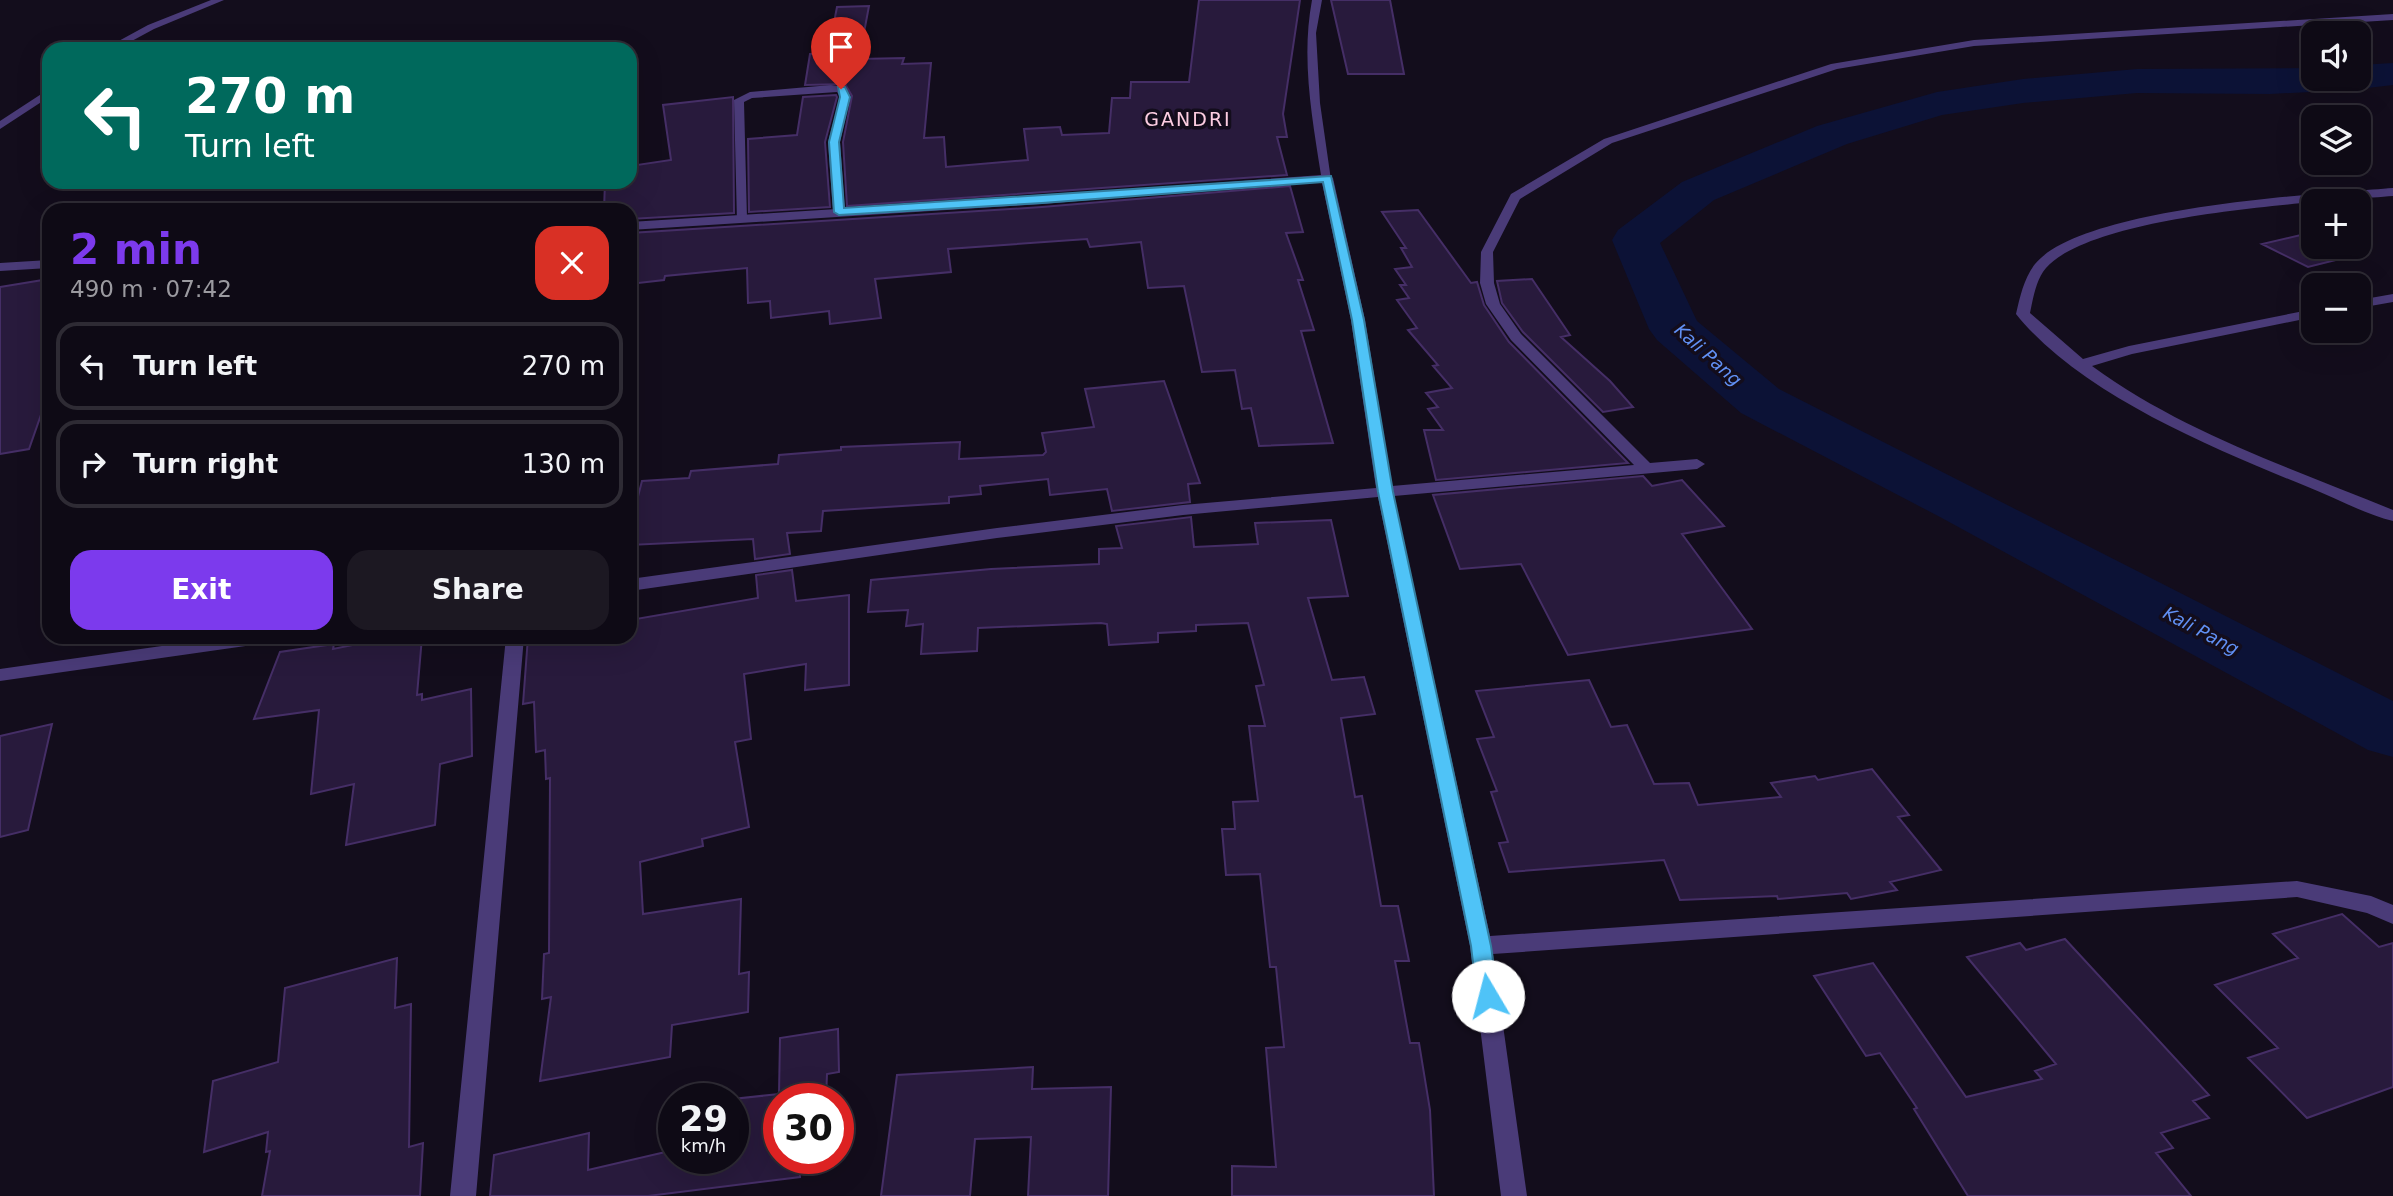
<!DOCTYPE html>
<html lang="en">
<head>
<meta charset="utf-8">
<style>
	:root { --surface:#0e0a15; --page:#1c1822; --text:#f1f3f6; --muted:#9b9aa0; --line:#2e2b34; --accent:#7c3aed }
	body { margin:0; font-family:"DejaVu Sans",sans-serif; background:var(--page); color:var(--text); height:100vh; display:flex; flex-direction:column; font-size:26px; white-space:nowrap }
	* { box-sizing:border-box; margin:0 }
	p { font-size:23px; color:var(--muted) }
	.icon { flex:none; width:38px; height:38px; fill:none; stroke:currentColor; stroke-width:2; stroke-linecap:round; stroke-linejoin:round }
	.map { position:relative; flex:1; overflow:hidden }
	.details { position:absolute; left:42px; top:203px; width:595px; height:441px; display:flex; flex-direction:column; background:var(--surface); border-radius:21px; box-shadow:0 7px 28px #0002,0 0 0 2px var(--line) }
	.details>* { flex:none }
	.top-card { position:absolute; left:42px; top:42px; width:595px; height:147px; border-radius:21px; box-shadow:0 7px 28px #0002,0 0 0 2px var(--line); background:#00695c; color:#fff; overflow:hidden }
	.fabs { position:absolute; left:2301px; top:21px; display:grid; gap:14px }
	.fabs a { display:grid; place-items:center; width:70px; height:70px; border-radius:14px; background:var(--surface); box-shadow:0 7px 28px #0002,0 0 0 2px var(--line); font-size:35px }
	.speed { position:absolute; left:658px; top:1083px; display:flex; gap:14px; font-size:35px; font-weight:700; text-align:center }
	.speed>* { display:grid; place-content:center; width:91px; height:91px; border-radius:50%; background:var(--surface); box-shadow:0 7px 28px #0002,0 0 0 2px var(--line); line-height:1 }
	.speed small { font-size:18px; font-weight:400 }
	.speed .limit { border:10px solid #d22; background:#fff; color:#111 }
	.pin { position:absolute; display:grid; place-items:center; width:60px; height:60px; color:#fff; margin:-72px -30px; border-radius:50% 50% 50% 0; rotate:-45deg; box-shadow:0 0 7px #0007 }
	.pin .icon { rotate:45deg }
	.me { position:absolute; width:77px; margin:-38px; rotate:352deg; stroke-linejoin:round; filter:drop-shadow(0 0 5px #0008) }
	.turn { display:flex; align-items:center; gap:24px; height:147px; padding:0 28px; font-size:32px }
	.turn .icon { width:91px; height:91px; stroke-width:2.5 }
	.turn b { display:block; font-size:49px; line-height:60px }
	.round { display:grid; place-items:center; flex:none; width:74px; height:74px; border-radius:21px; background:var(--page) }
	.summary { display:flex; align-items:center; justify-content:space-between; height:119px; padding:0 28px }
	h1 { font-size:42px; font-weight:700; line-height:52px; color:var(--accent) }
	.action { display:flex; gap:14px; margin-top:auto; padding:14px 28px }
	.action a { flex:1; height:80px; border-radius:21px; background:var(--accent); color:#fff; font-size:28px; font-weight:700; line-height:80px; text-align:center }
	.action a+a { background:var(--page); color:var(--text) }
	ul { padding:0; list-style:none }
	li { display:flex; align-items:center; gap:21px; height:88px; margin:0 14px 10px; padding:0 14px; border:4px solid var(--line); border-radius:21px }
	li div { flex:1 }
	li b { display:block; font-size:26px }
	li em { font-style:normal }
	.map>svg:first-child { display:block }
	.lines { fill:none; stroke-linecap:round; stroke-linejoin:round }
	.river { fill:#0c1236; fill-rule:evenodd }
	.building { fill:#281a3c; stroke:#452e66; stroke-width:2 }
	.minor { fill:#4a3b78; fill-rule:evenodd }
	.tertiary { fill:#4a3b78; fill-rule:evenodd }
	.route { fill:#4fc3f7; stroke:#337fa1; stroke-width:2 }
	.labels { text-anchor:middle; stroke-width:7; stroke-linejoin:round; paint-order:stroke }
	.far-water-label { font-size:18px; font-style:italic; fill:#6190f4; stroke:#130d1c }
	.far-quarter-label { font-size:19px; letter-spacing:2px; fill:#fccde1; stroke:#130d1c }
</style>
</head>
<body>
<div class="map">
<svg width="2393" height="1196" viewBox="0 0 2393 1196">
	<rect width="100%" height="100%" fill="#130d1c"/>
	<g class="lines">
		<!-- river -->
		<path class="river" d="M2393 63V85L2359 89 2345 85 2330 91 2270 94 2137 93 2023 103 1942 115 1847 144 1714 200 1660 243 1697 321 1779 389 2393 701V757L2368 750 1940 517 1741 413 1657 340 1649 329 1612 240 1618 230 1682 182 1817 126 1937 92 2023 79 2137 69 2314 68V79H2359V65Z"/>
	</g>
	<!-- building -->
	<path class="building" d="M1199 0H1300L1283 114 1287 137H1277L1287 175 847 206 843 142 852 96 845 84 805 85 810 54 828 53 837 7 869 6 859 59 904 58 902 64 931 63 924 138 944 137 946 167 1028 160 1024 129 1060 127 1062 135 1109 133 1112 98H1130L1131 82H1189Z
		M1331 0H1390L1404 74H1348Z
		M836 95 837 97 825 142 830 207 749 212 748 139 797 135 803 97Z
		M733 97 734 213 630 219V210H604L605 182H630V166L671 160 663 105Z
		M1290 186 1303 232 1286 233 1303 280H1298L1314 330 1301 331 1333 443 1259 446 1251 408 1242 409 1235 370 1202 372 1184 286 1148 288 1141 242 1090 247 1087 239 948 249 951 272 875 279 881 318 830 324 829 311 771 318 770 301 748 303 747 268 665 276 664 280 630 284V233L1042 207Z
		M1418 210 1471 283 1477 282 1484 305 1509 342 1628 463 1436 480 1424 430H1443L1428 409 1438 407 1426 393 1452 388 1433 366 1438 365 1408 330 1417 328 1397 300 1409 298 1400 285H1406L1395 269 1412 267 1401 248H1406L1382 212Z
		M2305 234 2314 238V247H2333L2352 256 2308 267 2262 244Z
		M49 279V411L42 412 29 449 0 454V287Z
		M1532 279 1570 335 1561 337 1610 381 1633 407 1603 412 1523 332 1502 303 1497 281Z
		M1164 381 1200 483 1188 484 1190 502 1112 511 1107 489 1050 495 1048 479 980 486 981 494 949 497V503L823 511 821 531 787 533 790 554 755 559 753 539 630 545V512H634L642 481 689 478 691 471 778 464 779 455 841 450V447L960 442 959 459 1043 455 1046 452 1042 433 1094 427 1085 389Z
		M1643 476 1652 486 1682 480 1724 526 1682 534 1752 629 1568 655 1521 564 1460 569 1433 495Z
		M1191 517 1194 547 1258 544 1255 523 1331 520 1348 596 1308 598 1332 680 1364 677 1375 714 1341 718 1355 797 1362 796 1381 906H1398L1409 961H1395L1410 1043H1419L1430 1110 1434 1196H1232V1166L1276 1167 1266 1048 1284 1047 1276 967H1270L1260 874 1226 875 1222 829H1235L1233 802 1258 801 1249 726H1265L1256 686 1264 685 1248 623 1196 625V631L1158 633V642L1109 645 1107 624 1101 623 978 628 977 651 921 654 923 624 906 626 908 610 868 612 871 580 991 569 1099 564V549L1122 548 1116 526Z
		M792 570 796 601 849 595V685L805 690 806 664 744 674 751 739 735 742 749 827 702 839 703 846 640 862 643 914 741 899 739 974 749 972 748 1012 672 1025 670 1057 540 1081 551 997 542 999 544 954 549 953 550 778 546 779 545 750 536 752 534 702 523 704 528 637H630V620L758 598 756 575Z
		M392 637H422L417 695 422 694V700L471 689 472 756 440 764 435 825 346 845 354 784 311 794 319 710 254 719 280 652 334 644 333 649Z
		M1589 680 1611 727 1627 725 1654 784 1689 783 1698 805 1781 797 1771 783 1815 776 1818 780 1872 769 1909 815 1898 817 1941 870 1890 882 1897 890 1851 899 1847 893 1778 899 1777 896 1680 900 1664 860 1509 872 1499 843 1508 842 1491 792 1497 791 1477 739 1494 737 1476 691Z
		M52 724 28 830 0 837V736Z
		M2342 914 2379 947 2393 943V1087L2307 1118 2248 1058 2278 1048 2215 985 2298 958 2273 934Z
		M2065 939 2209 1095 2193 1101 2209 1118 2161 1133 2173 1148 2156 1153 2191 1196H1968L1914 1109 1917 1108 1880 1053 1866 1056 1814 976 1873 963 1966 1097 2042 1079 2035 1071 2056 1064 1967 957 2020 943 2026 950Z
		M397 958 395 1008 411 1004 409 1147 423 1143 420 1196H262L270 1151 266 1152 268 1132 204 1152 213 1081 278 1062 285 988Z
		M838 1029 839 1072 827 1074 826 1099H779V1158H799L800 1177 648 1196H490L494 1155 589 1133 588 1170 674 1150V1158H733V1099L779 1094 780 1038Z
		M1033 1067 1032 1089 1111 1087 1108 1196H1028L1031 1137 975 1139 970 1196H881L897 1075Z"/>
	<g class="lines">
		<!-- minor -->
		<path class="minor" d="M211 0H224L154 29 117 49H104L148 25Z
			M2393 14V20L1974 46 1837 69 1612 143 1520 199 1493 252 1494 283 1500 304 1521 334 1650 463 1697 459 1705 464 1697 469 1394 496 1490 936 2297 881 2371 896 2393 905V924L2367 913 2297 897 1493 954 1527 1196H1501L1470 946 1378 497 1183 515 997 538 630 591V579L997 528 1183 505 1376 488 1351 320 1321 178 1327 174 1333 178 1365 320 1392 486 1634 465 1511 340 1486 304 1480 283 1481 252 1511 194 1604 139 1831 64 1974 40Z
			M831 85 845 87 850 97 840 142 845 212 839 216 833 212 828 142 840 97 837 92 752 98 744 102 747 219 745 222H737L734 100 750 92Z
			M49 89V97L0 129V121Z
			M2393 188V196C2319 202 2095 213 2046 268 2036 279 2033 299 2030 313L2083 359 2129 346 2314 309V317L2132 354 2092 366C2182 432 2291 468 2393 510V521C2364 514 2336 498 2308 487 2214 449 2080 394 2016 314 2020 297 2024 278 2035 264 2082 207 2317 194 2393 188Z
			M2393 294V302L2359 308V300Z
			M225 637H276L267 643 0 681V669Z
			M506 637H524L476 1196H450Z"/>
		<!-- tertiary -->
		<path class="tertiary" d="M1312 0H1322L1316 33 1320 103 1331 180 1042 204 630 230V222L1042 196 1321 175C1312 117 1301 59 1312 0Z
			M49 260V268L0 271V263Z"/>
	</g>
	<!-- route -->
	<path class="route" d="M838 87H845L850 97 839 142 844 208 1331 176 1364 320 1393 492 1491 946 1498 996 1495 1002 1488 1005 1480 1002 1477 996 1471 946 1378 492 1352 320 1323 182 1042 203 839 215 834 212 829 142 840 97Z"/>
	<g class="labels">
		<!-- far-water labels -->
		<g class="far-water-label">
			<text transform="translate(1708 355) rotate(42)" y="6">Kali Pang</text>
			<text transform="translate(2201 631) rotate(28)" y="6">Kali Pang</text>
		</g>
		<!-- far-quarter labels -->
		<g class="far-quarter-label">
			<text x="1188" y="126">GANDRI</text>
		</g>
	</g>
</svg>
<div class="fabs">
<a><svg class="icon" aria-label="sound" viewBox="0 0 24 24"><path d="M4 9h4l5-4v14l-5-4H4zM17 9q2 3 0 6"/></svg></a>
<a><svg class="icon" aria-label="layers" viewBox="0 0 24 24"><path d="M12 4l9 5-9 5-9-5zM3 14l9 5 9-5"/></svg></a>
<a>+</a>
<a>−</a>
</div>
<div class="speed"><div>29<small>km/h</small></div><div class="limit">30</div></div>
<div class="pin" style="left:841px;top:89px;background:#d93025"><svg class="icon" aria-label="arrive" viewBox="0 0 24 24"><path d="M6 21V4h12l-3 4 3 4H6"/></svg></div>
<svg class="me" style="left:1488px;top:996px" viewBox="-20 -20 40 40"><circle r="19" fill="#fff"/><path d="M0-13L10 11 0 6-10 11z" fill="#4fc3f7"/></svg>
<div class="top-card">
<div class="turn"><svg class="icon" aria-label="left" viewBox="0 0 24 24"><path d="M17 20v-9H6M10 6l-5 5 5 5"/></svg><div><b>270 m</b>Turn left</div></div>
</div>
<section class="details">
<div class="summary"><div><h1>2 min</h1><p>490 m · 07:42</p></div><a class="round" style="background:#d93025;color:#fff"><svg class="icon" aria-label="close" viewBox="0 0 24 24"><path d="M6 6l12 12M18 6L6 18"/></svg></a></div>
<ul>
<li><svg class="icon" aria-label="left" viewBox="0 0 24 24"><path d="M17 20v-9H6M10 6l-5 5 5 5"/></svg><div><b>Turn left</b></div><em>270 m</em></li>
<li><svg class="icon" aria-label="right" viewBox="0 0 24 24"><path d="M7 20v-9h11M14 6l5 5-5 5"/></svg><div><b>Turn right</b></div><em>130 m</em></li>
</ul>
<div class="action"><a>Exit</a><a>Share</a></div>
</section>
</div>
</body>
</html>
